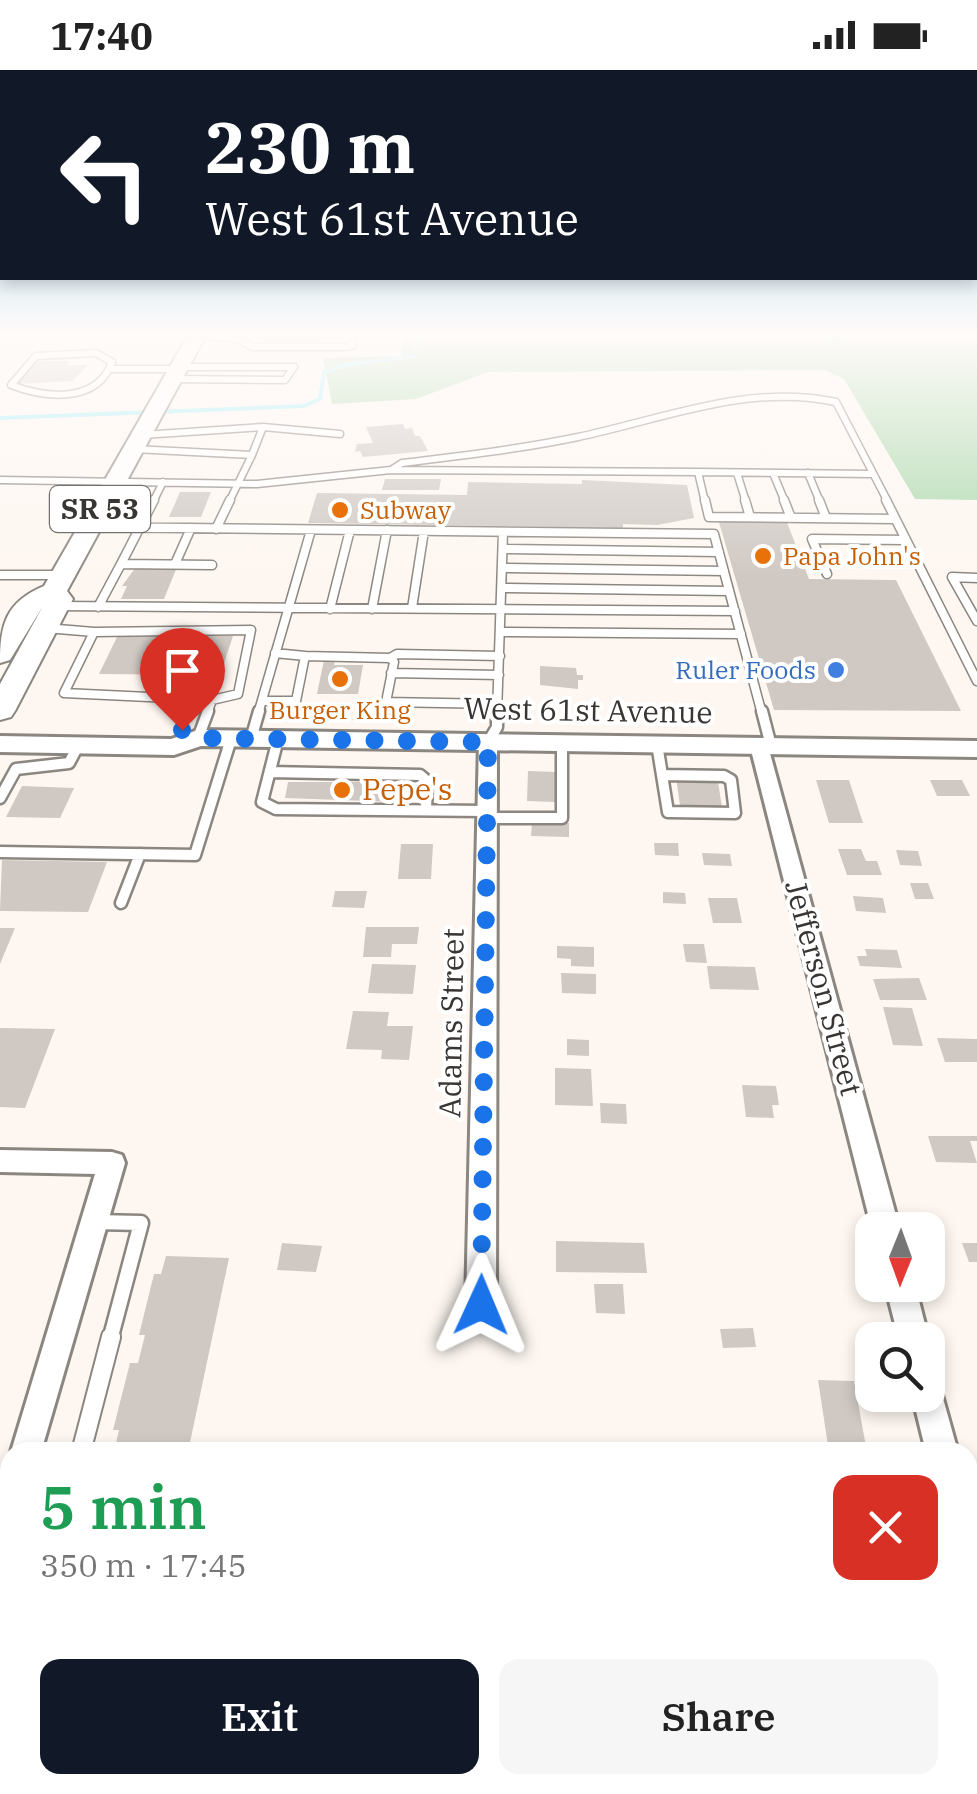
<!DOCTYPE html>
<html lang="en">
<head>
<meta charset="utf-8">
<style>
	:root { --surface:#fff; --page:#f6f6f6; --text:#222; --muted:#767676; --accent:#111827 }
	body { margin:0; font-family:"IBM Plex Serif",serif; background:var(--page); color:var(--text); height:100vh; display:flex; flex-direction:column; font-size:38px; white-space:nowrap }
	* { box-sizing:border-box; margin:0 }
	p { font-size:32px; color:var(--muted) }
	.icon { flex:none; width:55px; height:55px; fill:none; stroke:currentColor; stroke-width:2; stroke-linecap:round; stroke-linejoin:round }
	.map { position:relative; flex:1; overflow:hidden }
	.drawer { position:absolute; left:0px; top:1372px; width:978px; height:352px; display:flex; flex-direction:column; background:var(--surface); border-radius:30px 30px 0 0; box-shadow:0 5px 15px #0003 }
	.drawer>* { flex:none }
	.hud { position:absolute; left:0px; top:0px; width:978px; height:210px; box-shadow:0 5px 15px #0003; background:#111827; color:#fff; overflow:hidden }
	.needle { width:65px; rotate:181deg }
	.fabs { position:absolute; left:855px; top:1142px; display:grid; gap:20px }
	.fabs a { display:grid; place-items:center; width:90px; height:90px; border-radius:20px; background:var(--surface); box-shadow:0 5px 15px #0003; font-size:50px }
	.pin { position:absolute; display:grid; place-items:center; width:85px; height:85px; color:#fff; margin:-102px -42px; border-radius:50% 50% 50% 0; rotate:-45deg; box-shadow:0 0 10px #0007 }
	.pin .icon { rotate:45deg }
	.me { position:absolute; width:110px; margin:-55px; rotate:1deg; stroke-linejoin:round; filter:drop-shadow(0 0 8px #0008) }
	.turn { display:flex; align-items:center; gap:35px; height:210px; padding:0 40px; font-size:45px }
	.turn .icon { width:130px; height:130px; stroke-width:2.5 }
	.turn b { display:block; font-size:70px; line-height:85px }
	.round { display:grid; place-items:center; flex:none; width:105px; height:105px; border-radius:20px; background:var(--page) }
	.head { display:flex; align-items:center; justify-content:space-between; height:170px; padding:0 40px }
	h1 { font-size:60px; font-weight:600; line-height:75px; color:#1e9e55 }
	.button { display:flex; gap:20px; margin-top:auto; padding:20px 40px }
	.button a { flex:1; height:115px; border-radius:20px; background:var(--accent); color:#fff; font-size:40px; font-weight:600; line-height:115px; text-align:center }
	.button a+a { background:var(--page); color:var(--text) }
	.status { display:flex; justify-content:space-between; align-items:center; height:70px; padding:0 50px; background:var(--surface); direction:ltr }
	.status svg { height:28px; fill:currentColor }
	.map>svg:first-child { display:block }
	.forest { fill:#abd8ac }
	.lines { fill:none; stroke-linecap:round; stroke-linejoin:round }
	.stream { stroke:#a1eefc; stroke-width:4 }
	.building { fill:#cfc8c3 }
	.service-far4-casing { stroke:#8c8680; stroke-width:9 }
	.service-far3-casing { stroke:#8c8680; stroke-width:11 }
	.service-far2-casing { stroke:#8c8680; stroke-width:15 }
	.service-far1-casing { stroke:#8c8680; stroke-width:19 }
	.service-casing { stroke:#8c8680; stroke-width:22 }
	.minor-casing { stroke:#8c8680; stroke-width:6 }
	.secondary-casing { stroke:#8c8680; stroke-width:6 }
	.primary-casing { stroke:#8c8680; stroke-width:4 }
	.service-far4 { stroke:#fff; stroke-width:6 }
	.service-far3 { stroke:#fff; stroke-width:8 }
	.service-far2 { stroke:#fff; stroke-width:10 }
	.service-far1 { stroke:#fff; stroke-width:14 }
	.service { stroke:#fff; stroke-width:18 }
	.minor { fill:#fff; fill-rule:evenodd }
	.secondary { fill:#fff; fill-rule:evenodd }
	.primary { fill:#fff; fill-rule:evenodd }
	.route { stroke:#1a73e8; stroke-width:18; stroke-dasharray:0 32.4 }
	.food-dot { fill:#e8710a; stroke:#fff; stroke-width:4 }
	.shop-dot { fill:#3f7fe0; stroke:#fff; stroke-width:4 }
	.labels { text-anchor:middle; stroke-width:8; stroke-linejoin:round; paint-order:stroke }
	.far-food-label { font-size:25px; fill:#c56008; stroke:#fff; text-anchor:start }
	.far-shop-label { font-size:25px; fill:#366cbe; stroke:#fff; text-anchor:end }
	.shield { fill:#fff; stroke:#747270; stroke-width:2.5 }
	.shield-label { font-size:28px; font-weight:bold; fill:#383533 }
	.street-label { font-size:30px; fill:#383533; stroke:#fff }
	.food-label { font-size:30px; fill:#c56008; stroke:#fff; text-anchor:start }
</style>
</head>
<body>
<div class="status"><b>17:40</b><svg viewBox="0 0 49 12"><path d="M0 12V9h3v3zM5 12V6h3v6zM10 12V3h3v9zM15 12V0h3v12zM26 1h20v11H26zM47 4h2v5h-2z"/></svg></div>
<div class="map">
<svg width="977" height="1724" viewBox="0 0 977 1724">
	<rect width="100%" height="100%" fill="#fef7f1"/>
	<!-- forest -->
	<path class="forest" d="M403 267H977V430L915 429 844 309 825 300 488 302 416 329 332 334 323 288 401 286Z"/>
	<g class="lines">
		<!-- stream -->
		<path class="stream" d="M813 267 837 270 858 267
			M0 348 304 336 320 329 324 302 346 295 415 286 416 273 422 267"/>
	</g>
	<!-- building -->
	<path class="building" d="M265 267H324L321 274H262Z
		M34 291H70L67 295H88L72 311 14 314Z
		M403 354 405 359 412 358 415 366H420L428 381 363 387 360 381 355 382 357 374 373 373 366 357Z
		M385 409H441L439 420H382Z
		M582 410 687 415 694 448 657 455 623 454V458L308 453 317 423 467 425 468 412 582 414Z
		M180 422H211L201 447H169Z
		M718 449 786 450 809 509 896 510 961 641 774 640Z
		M136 497H177L164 529H121L127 516H122Z
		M118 565 233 566 220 605 99 604Z
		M324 590H335L334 595H363L358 624H317Z
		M540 596 576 598 577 605H583V610H578V619L540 615Z
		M528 701 555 702V732L527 731Z
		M676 707 711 708 712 712H718L722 737 680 736Z
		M371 709H398L395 732 285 728 288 712H370Z
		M816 710H849L863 753H829Z
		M930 710H962L970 726H937Z
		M22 716 74 718 60 748 6 747Z
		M532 752 569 753V767L531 766Z
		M654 773H678L679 786 655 785Z
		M401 774H433L431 809H398Z
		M838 779H861L866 791H877L882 805H847Z
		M896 780 918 781 922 796 900 795Z
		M702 783 730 784 732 796 704 795Z
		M2 790 107 792 88 842 0 841Z
		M910 813H928L934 829H915Z
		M335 821H367L364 838 332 837Z
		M663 822 685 823 686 834 663 833Z
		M853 826 883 828 886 843 856 841Z
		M708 828H737L742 853H713Z
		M366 857H419L417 874H392L391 887H363Z
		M0 858H15L0 894Z
		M683 874H704L707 893 686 892Z
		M557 876 594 877V897L571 896V889L557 888Z
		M865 879 897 880 902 898 860 896 857 886H867Z
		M372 894 416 895 413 924 368 923Z
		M707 896 755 897 759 920 710 919Z
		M561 903 596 904V924L562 923Z
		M919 908 927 930H880L873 909Z
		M883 937 912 938 923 976 893 975Z
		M353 941 389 942 387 956H413L409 990 381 989 382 980 346 979Z
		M0 958 55 959 25 1038 0 1037Z
		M937 968 977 969V992H945Z
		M567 969 589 970V986L567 985Z
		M555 998 591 999 593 1036 555 1035Z
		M742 1015 776 1016 779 1035H772L774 1048 746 1047Z
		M600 1033 626 1034 627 1054 601 1053Z
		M928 1066H977V1071H970L977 1093 936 1092Z
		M556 1171 644 1173 647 1203 556 1202Z
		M282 1173 322 1176 316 1202 277 1200Z
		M962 1173H977V1192H969Z
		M166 1186 229 1188 188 1382H114L119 1360H113L130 1293H138L145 1265H139L154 1204H161Z
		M594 1214H623L625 1244 596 1243Z
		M753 1258 756 1277 723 1278 720 1259Z
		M818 1310 854 1311 867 1382H829Z
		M867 1715H931L933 1724H869Z"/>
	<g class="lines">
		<defs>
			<path id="service-far4" d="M211 267 234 268 253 277H344L352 276 354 267
				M96 283 112 292C97 334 45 328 11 315L36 286Z
				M110 299H178
				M172 309 285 310 294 297H179
				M263 357 340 364
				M142 365 263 357 252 385
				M134 379 252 385 229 432
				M391 400 698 402 705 432
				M698 402 871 404
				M737 403 746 432
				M773 403 785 432
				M808 403 820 432
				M0 410 257 414 391 400 402 393C461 386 520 379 578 367 663 349 749 313 836 332L888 432
				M153 432 163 412"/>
			<path id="service-far3" d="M705 430 709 447 894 449
				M745 430 750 447
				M784 430 791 448
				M819 430 826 448
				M886 430 977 611
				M90 457 714 464 762 644
				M216 459 230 430
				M503 479 719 482
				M121 494 154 430
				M175 494 191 458
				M502 498 724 501
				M827 504 812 469 905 470
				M0 505H63
				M977 508 952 507 977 551
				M502 518 729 521
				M57 536 735 541
				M98 537 121 494 212 495
				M412 538 424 461
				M330 539 350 460
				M372 539 387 460
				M46 558 94 562 64 623 212 630 207 644
				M94 562 251 560 238 624 212 630
				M500 562 741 564
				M275 583 305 586
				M390 588 397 584 500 586
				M391 603 499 605
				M262 631H296L305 586 390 588 394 592 384 642
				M386 632 498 634
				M258 644 311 460
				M497 644 503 462"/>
			<path id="service-far2" d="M762 641 771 676
				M198 668 208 641
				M251 669 259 641
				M278 669 262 732 276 739 487 741
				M488 672 497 657V641
				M657 674 662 705
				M270 702 420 705 427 711 426 740
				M662 705 724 706 731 710 735 743 668 742Z
				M0 728 16 699 69 693 78 676
				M486 748H562V673
				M0 782 195 785 231 669
				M121 833 140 784"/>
			<path id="service-far1" d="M95 1152 141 1153 110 1270"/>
			<path id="service" d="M81 1382 111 1267
				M0 1693 10 1655"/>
			<path id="minor" d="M488 666 497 672 496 1235 492 1245 481 1249 470 1245 466 1235 479 672Z
				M759 670 768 676 900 1160H872L750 676Z
				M0 1080 112 1082 122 1085 125 1093 41 1382 10 1385 95 1104 0 1102Z
				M885 1215H915L929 1270 928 1274V1270H899Z
				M928 1310 939 1314 958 1382H926L912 1325H928Z
				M10 1416V1479L0 1483V1420Z
				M968 1468 977 1471V1541L968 1537Z"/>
			<path id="secondary" d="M198 660 977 671V687L201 676 174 685 0 682V666L171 669Z"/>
			<path id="primary" d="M187 267H205L67 521 73 529 15 641 11 647 0 650V614L43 536 10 590 0 593C0 554 6 532 44 516Z"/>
		</defs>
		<!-- service-far4 casing -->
		<use href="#service-far4" class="service-far4-casing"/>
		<!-- service-far3 casing -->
		<use href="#service-far3" class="service-far3-casing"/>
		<!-- service-far2 casing -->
		<use href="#service-far2" class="service-far2-casing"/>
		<!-- service-far1 casing -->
		<use href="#service-far1" class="service-far1-casing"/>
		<!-- service casing -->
		<use href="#service" class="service-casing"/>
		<!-- minor casing -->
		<use href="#minor" class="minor-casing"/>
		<!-- secondary casing -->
		<use href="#secondary" class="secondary-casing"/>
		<!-- primary casing -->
		<use href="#primary" class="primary-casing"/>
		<!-- service-far4 -->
		<use href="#service-far4" class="service-far4"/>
		<!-- service-far3 -->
		<use href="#service-far3" class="service-far3"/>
		<!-- service-far2 -->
		<use href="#service-far2" class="service-far2"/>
		<!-- service-far1 -->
		<use href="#service-far1" class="service-far1"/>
		<!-- service -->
		<use href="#service" class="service"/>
		<!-- minor -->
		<use href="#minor" class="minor"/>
		<!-- secondary -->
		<use href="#secondary" class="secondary"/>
		<!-- primary -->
		<use href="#primary" class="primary"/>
	</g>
	<!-- sky -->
	<linearGradient id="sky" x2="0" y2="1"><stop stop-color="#8bcbf0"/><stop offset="0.52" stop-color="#fffbf9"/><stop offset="1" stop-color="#fffbf9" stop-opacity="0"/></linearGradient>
	<rect width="977" height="509" fill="url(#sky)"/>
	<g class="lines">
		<!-- route -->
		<path class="route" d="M182 660 198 668 488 672 481 1235"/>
	</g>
	<!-- markers -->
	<g class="food-dot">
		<circle cx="340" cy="440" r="10"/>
		<circle cx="763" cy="486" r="10"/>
		<circle cx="340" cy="609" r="10"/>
		<circle cx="342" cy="720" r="10"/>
	</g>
	<circle class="shop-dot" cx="836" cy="600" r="10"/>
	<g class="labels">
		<!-- far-food labels -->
		<g class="far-food-label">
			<text x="360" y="449">Subway</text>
			<text x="783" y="495">Papa John's</text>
			<text x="340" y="649" text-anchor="middle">Burger King</text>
		</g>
		<!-- far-shop labels -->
		<g class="far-shop-label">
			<text x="816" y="609">Ruler Foods</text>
		</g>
		<!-- shield labels -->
		<rect class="shield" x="50" y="416" width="100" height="46" rx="8"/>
		<g class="shield-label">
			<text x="100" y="449">SR 53</text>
		</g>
		<!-- street labels -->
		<g class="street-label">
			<text transform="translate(588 641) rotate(1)" y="10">West 61st Avenue</text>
			<text transform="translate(823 918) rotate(75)" y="10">Jefferson Street</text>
			<text transform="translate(452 953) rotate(-89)" y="10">Adams Street</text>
		</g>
		<!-- food labels -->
		<g class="food-label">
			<text x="362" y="730">Pepe's</text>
		</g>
	</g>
</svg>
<div class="fabs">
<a><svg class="needle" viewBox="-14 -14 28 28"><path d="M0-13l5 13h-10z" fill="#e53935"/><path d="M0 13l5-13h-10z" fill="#767676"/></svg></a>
<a><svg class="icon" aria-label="search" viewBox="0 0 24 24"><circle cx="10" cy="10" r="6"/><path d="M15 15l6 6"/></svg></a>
</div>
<div class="pin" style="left:182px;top:660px;background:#d93025"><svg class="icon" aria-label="arrive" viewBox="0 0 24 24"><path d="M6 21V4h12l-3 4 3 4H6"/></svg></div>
<svg class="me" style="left:481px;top:1235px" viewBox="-20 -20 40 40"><path d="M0-17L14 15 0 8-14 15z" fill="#1a73e8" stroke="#fff" stroke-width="4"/></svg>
<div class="hud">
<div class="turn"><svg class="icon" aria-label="left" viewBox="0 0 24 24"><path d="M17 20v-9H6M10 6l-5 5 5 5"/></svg><div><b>230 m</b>West 61st Avenue</div></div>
</div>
<section class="drawer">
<div class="head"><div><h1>5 min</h1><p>350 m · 17:45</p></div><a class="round" style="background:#d93025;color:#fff"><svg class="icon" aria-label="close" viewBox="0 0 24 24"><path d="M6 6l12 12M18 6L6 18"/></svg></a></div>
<div class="button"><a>Exit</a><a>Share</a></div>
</section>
</div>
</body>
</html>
